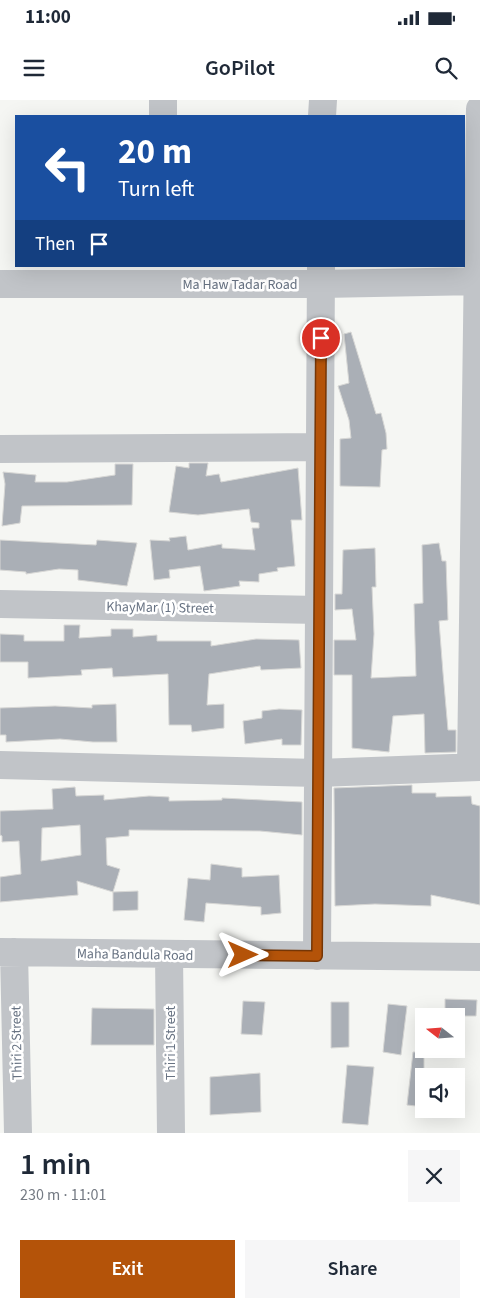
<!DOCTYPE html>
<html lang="en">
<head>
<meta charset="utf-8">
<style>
	:root { --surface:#fff; --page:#f6f6f7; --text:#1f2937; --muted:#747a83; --accent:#b45309 }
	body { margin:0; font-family:"Source Sans 3",sans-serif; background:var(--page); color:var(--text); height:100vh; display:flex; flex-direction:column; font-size:19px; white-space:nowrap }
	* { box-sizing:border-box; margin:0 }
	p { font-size:16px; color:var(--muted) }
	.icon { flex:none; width:28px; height:28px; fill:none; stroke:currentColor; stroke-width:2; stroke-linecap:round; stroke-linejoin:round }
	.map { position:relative; height:1033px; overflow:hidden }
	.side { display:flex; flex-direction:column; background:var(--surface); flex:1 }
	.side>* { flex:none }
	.hud { position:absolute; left:15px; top:15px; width:450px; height:152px; border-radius:0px; box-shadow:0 5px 20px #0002; background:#1a4fa0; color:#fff; overflow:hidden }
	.needle { width:32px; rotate:287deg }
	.tools { position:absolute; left:415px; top:908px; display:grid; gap:10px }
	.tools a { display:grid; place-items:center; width:50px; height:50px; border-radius:0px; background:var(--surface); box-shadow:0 5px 20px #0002; font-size:25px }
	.pin { position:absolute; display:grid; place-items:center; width:42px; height:42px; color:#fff; margin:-21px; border:2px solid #fff; border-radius:50%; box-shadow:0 1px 5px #0007 }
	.me { position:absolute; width:55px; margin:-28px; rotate:90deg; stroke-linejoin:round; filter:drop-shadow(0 0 4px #0008) }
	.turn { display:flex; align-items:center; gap:18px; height:105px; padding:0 20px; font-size:22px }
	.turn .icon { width:65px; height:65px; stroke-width:2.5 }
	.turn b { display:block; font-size:35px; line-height:42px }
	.then { display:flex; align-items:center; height:48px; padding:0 20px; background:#0003; gap:10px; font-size:19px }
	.round { display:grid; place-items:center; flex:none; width:52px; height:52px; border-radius:0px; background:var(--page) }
	.summary { display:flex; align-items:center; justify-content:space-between; height:85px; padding:0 20px }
	h1 { font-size:30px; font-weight:600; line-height:38px }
	.primary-button { display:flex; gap:10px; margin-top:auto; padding:10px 20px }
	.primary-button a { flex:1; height:58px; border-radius:0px; background:var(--accent); color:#fff; font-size:20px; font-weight:600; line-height:58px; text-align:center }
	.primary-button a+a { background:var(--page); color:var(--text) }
	.status { display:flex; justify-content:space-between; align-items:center; height:35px; padding:0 25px; background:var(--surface); direction:ltr }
	.status svg { height:14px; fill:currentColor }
	header { display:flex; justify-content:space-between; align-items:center; height:65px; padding:0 20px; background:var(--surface); font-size:22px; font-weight:600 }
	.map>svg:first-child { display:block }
	.building { fill:#aaafb6; stroke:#d7d7d5; fill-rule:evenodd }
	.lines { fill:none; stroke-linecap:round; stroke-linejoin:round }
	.minor { stroke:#c1c4c8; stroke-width:28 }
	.route-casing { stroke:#753606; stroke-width:12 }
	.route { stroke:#b45309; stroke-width:9 }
	.labels { text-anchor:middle; stroke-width:5; stroke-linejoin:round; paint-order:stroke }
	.street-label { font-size:14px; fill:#677282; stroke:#fff }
</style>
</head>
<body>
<div class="status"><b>11:00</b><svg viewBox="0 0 49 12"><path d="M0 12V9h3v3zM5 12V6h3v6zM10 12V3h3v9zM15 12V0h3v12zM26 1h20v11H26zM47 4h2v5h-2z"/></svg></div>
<header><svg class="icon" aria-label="menu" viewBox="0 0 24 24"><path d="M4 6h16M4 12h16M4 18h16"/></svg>GoPilot<svg class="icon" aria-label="search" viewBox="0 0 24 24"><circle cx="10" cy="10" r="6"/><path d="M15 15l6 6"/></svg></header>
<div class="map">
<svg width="480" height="1033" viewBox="0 0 480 1033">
	<rect width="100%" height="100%" fill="#f5f6f3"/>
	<!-- building -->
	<path class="building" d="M351 232 376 314 381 313 386 333 387 349 382 350 380 387 340 386V339L351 338 349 320 338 286 349 283 344 234Z
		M189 363H208L206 376 219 374 221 382 298 368 302 420H291L295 466 277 468 278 471 259 474V482L239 481 240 486 204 491 200 466 169 470 170 478 154 480 150 440 170 441 169 438 186 436 188 450 222 444V448L255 450 252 428H259V423L251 422 249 409 198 415 169 412 176 366 189 368Z
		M115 364H133L132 405 22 406 20 423 2 426 5 384 3 372 36 375 35 382H67L115 375Z
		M0 440 96 445 97 440 137 443 127 486 78 480V470L59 469 26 474V472L0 470Z
		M439 443 442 461H446L448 520 439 521 443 573 448 630H456V652L425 653 424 614 393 616 389 652 352 648V575H334V540H356L352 509 335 510V494H342L343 450 375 448 376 487H372L374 534 371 578 416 576 414 504 423 503 422 445Z
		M64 525H80L79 538 111 536V529H133V537L157 535V541H211V546L256 539 299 540 301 568 261 570 260 566 209 574 207 605 224 604V628L192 632 191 625H169L168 574 113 577 112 568 81 570 82 575 28 578V562H0V534L24 535V541H64Z
		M116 604 117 642H93L60 639 6 642V635H0V608L55 606 92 608V605Z
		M279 609 302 610 301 645H282V639L245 644 243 621 262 618V611Z
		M412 685V693H436V697L471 696 472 704 480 706V805L431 795V806L375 804 335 806 334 688Z
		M75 687 76 696 104 695V700L149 696 169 697V701L222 700V698L302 702V735L260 731 129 730V736L106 738 107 765 120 769 113 792 77 781 78 795 0 802V777L21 774 19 741 2 742V736L0 735V711L53 709 52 689ZM80 725 81 755 41 761 42 728Z
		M211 764 242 768V777L279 775 281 813 261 815V807L206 803 204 822 184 820 188 778 210 780Z
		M138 791V810L113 811V792Z
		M445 899 477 900 476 916H445Z
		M243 901 265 902 262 935 241 934Z
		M331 902H349V947L331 948Z
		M388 904 407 906 401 955 383 952Z
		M92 908 154 909V945H91Z
		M413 952H424V1007L407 1005Z
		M347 965 374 967 368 1025 342 1023Z
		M260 973 261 1012 210 1015V977Z"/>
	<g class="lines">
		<!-- minor -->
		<path class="minor" d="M163 16V0
			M322 16 323 0
			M0 184H321L480 181
			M0 349 320 347
			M0 504 319 510
			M0 665 318 673 480 667
			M471 667 480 9
			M0 852 480 857
			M14 852 18 1033
			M169 854 171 1033
			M317 856 321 166"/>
	</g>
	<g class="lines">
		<defs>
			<path id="route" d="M243 855 317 856 321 238"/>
		</defs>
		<!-- route casing -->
		<use href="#route" class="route-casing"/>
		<!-- route -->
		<use href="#route" class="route"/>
	</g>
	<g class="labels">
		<!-- street labels -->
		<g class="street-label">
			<text x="240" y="189">Ma Haw Tadar Road</text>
			<text transform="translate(160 507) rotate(1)" y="5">KhayMar (1) Street</text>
			<text transform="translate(135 854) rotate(1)" y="5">Maha Bandula Road</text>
			<text transform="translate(16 943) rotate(-91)" y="5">Thiri 2 Street</text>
			<text transform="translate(170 943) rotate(-90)" y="5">Thiri 1 Street</text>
		</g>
	</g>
</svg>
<div class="tools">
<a><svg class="needle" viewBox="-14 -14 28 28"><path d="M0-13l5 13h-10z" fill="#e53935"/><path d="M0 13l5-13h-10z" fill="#747a83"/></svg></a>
<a><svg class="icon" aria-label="sound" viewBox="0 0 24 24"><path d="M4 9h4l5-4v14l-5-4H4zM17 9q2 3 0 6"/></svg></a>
</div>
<div class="pin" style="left:321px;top:238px;background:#d93025"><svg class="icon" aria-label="arrive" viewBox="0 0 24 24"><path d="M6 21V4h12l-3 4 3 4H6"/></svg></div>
<svg class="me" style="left:243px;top:855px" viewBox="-20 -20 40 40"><path d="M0-17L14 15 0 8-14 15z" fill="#b45309" stroke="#fff" stroke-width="4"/></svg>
<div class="hud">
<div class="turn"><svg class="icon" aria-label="left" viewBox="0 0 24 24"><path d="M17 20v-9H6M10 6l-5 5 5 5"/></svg><div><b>20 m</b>Turn left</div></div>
<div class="then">Then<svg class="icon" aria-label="arrive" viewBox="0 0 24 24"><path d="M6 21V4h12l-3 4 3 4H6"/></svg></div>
</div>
</div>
<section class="side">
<div class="summary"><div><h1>1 min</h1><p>230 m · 11:01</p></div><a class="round"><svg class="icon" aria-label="close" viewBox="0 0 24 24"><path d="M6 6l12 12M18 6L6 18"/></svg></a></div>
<div class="primary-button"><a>Exit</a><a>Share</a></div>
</section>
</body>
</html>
